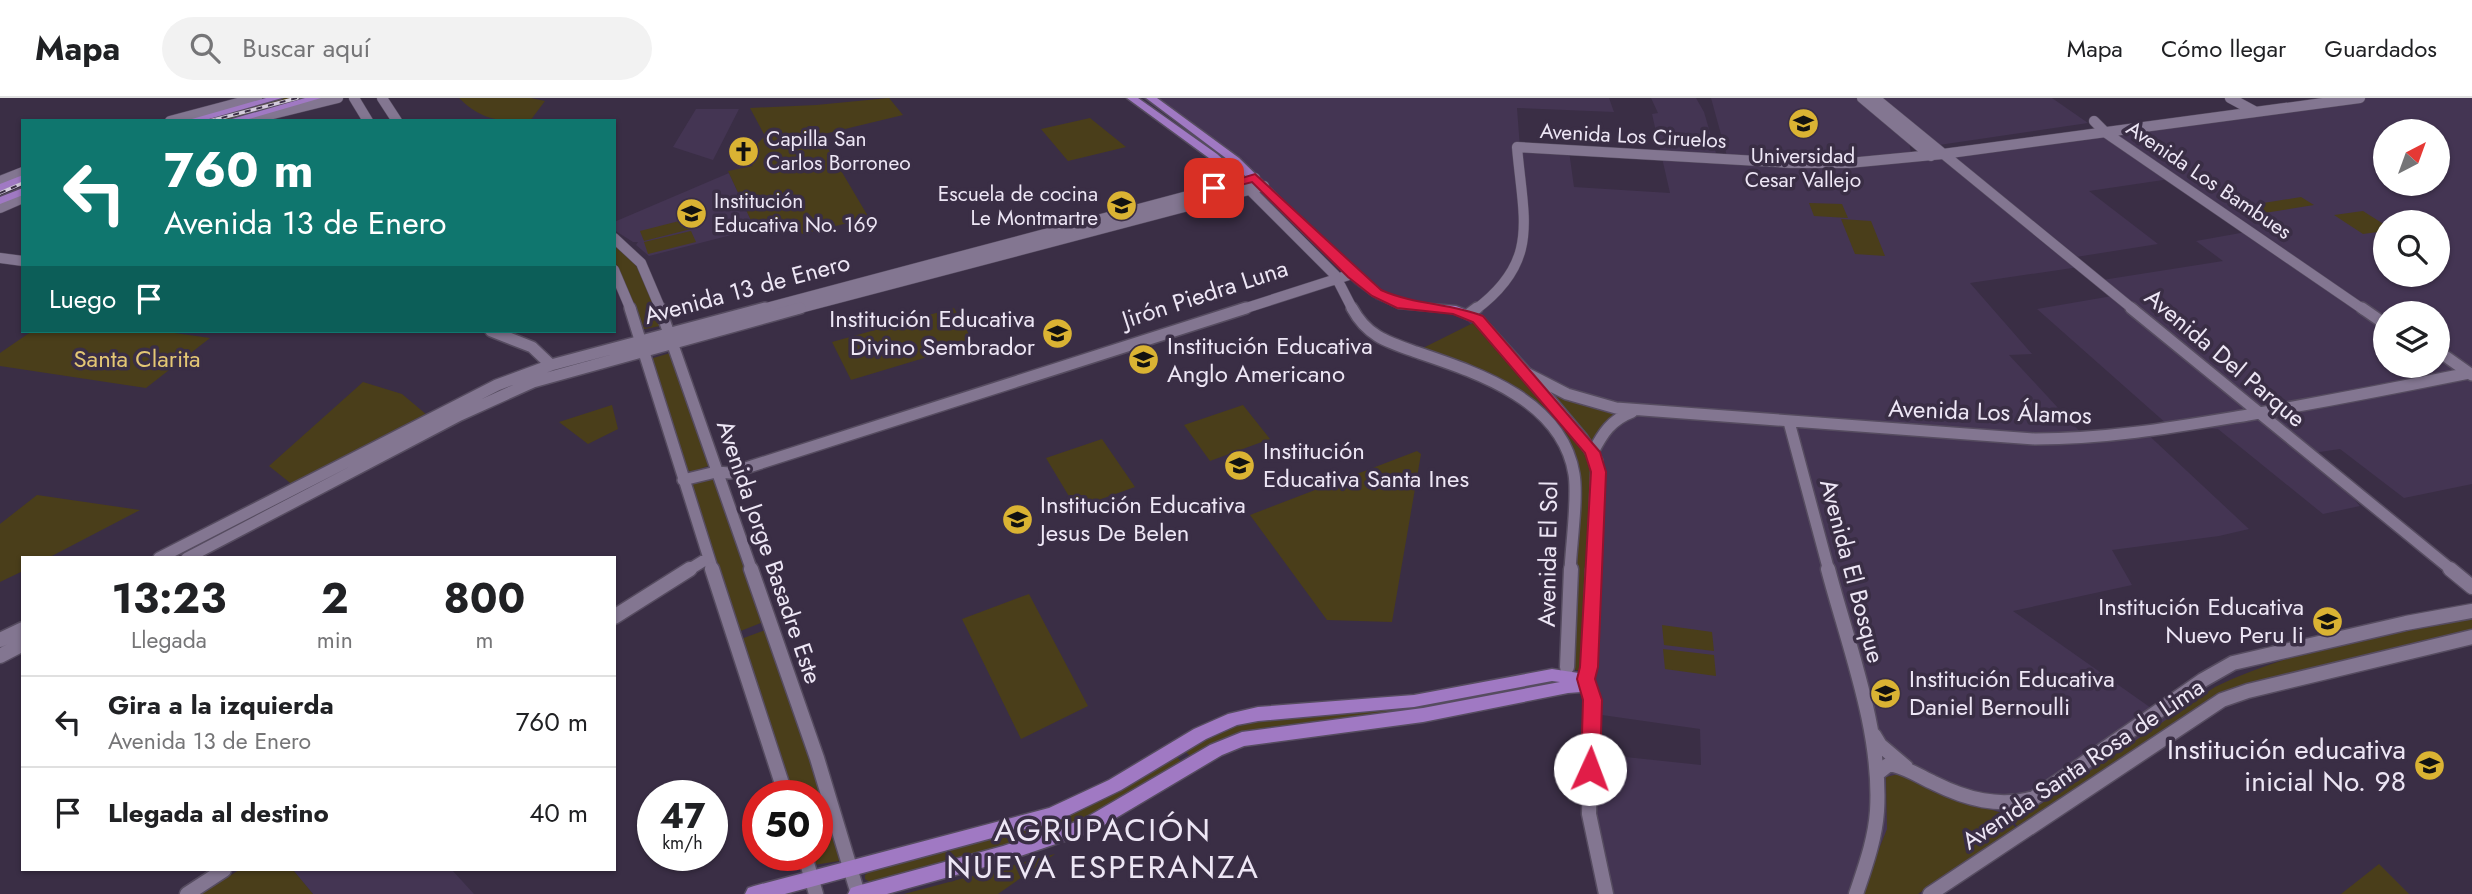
<!DOCTYPE html>
<html lang="es">
<head>
<meta charset="utf-8">
<style>
	:root { --surface:#fff; --page:#f2f2f2; --text:#202124; --muted:#757577; --line:#e0e0e0 }
	body { margin:0; font-family:Jost,sans-serif; background:var(--page); color:var(--text); height:100vh; display:flex; flex-direction:column; font-size:26px; white-space:nowrap }
	* { box-sizing:border-box; margin:0 }
	p { font-size:23px; color:var(--muted) }
	.icon { flex:none; width:38px; height:38px; fill:none; stroke:currentColor; stroke-width:2; stroke-linecap:round; stroke-linejoin:round }
	.map { position:relative; flex:1; overflow:hidden }
	.panel { position:absolute; left:21px; top:458px; width:595px; height:315px; display:flex; flex-direction:column; background:var(--surface); border-radius:0px; box-shadow:0 2px 5px #0004 }
	.panel>* { flex:none }
	.guide { position:absolute; left:21px; top:21px; width:595px; height:214px; border-radius:0px; box-shadow:0 2px 5px #0004; background:#0f766e; color:#fff; overflow:hidden }
	.needle { width:46px; rotate:41deg }
	.controls { position:absolute; left:2373px; top:21px; display:grid; gap:14px }
	.controls a { display:grid; place-items:center; width:77px; height:77px; border-radius:50%; background:var(--surface); box-shadow:0 2px 5px #0004; font-size:35px }
	.speed { position:absolute; left:637px; top:682px; display:flex; gap:14px; font-size:35px; font-weight:700; text-align:center }
	.speed>* { display:grid; place-content:center; width:91px; height:91px; border-radius:50%; background:var(--surface); box-shadow:0 2px 5px #0004; line-height:1 }
	.speed small { font-size:18px; font-weight:400 }
	.speed .limit { border:10px solid #d22; background:#fff; color:#111 }
	.pin { position:absolute; display:grid; place-items:center; width:60px; height:60px; color:#fff; margin:-30px; border-radius:14px; box-shadow:0 4px 10px #0006 }
	.me { position:absolute; width:77px; margin:-38px; rotate:2deg; stroke-linejoin:round; filter:drop-shadow(0 0 5px #0008) }
	.turn { display:flex; align-items:center; gap:24px; height:147px; padding:0 28px; font-size:32px }
	.turn .icon { width:91px; height:91px; stroke-width:2.5 }
	.turn b { display:block; font-size:49px; line-height:60px }
	.then { display:flex; align-items:center; height:66px; padding:0 28px; background:#0003; gap:14px; font-size:26px }
	.eta { display:flex; justify-content:space-evenly; align-items:center; height:119px; text-align:center }
	.eta b { font-size:42px; font-weight:700; line-height:49px }
	ul { padding:0; list-style:none }
	li { display:flex; align-items:center; gap:21px; height:91px; padding:0 28px; border-top:2px solid var(--line) }
	li div { flex:1 }
	li b { display:block; font-size:26px }
	li em { font-style:normal }
	header { display:flex; align-items:center; gap:42px; box-sizing:border-box; height:98px; padding:0 35px; background:var(--surface); border-bottom:2px solid var(--line) }
	header strong { font-size:33px }
	nav { display:flex; gap:38px; margin-inline-start:auto; font-size:24px }
	.search { width:490px; height:63px; background:var(--page); display:flex; align-items:center; gap:18px; box-sizing:border-box; padding:0 24px; border-radius:38px; color:var(--muted); font-size:26px }
	.map>svg:first-child { display:block }
	.built { fill:#443553; fill-rule:evenodd }
	.green { fill:#4a3e1a }
	.lines { fill:none; stroke-linecap:round; stroke-linejoin:round }
	.secondary-far2-casing { stroke:#564c60; stroke-width:11 }
	.secondary-far1-casing { stroke:#564c60; stroke-width:14 }
	.secondary-casing { stroke:#564c60; stroke-width:17 }
	.primary-casing { stroke:#564c60; stroke-width:3 }
	.secondary-far2 { stroke:#837691; stroke-width:10 }
	.secondary-far1 { stroke:#837691; stroke-width:11 }
	.secondary { stroke:#837691; stroke-width:14 }
	.primary { fill:#a079c3; fill-rule:evenodd }
	.rail-casing { stroke:#d4ccdd; stroke-width:3.5 }
	.rail { stroke:#3a2e45; stroke-width:2; stroke-dasharray:6; stroke-linecap:butt }
	.route { fill:#e11d48; stroke:#92132f; stroke-width:2 }
	.labels { text-anchor:middle; stroke-width:7; stroke-linejoin:round; paint-order:stroke }
	.far-street-label { font-size:21px; fill:#ede6f5; stroke:#3a2e45 }
	.far-poi-label { font-size:21px; fill:#ede6f5; stroke:#3a2e45; text-anchor:start }
	.street-label { font-size:24px; fill:#ede6f5; stroke:#3a2e45 }
	.poi-label { font-size:24px; fill:#ede6f5; stroke:#3a2e45; text-anchor:start }
	.park-label { font-size:24px; fill:#e4c774; stroke:#3a2e45 }
	.near-poi-label { font-size:28px; fill:#ede6f5; stroke:#3a2e45; text-anchor:end }
	.near-neighbourhood-label { font-size:32px; letter-spacing:2px; fill:#ede6f5; stroke:#3a2e45 }
</style>
</head>
<body>
<header>
<strong>Mapa</strong>
<div class="search"><svg class="icon" aria-label="search" viewBox="0 0 24 24"><circle cx="10" cy="10" r="6"/><path d="M15 15l6 6"/></svg>Buscar aquí</div>
<nav><a>Mapa</a><a>Cómo llegar</a><a>Guardados</a></nav>
</header>
<div class="map">
<svg width="2472" height="796" viewBox="0 0 2472 796">
	<rect width="100%" height="100%" fill="#3a2e45"/>
	<!-- built -->
	<path class="built" d="M1142 0H1609L1614 14 1517 10 1520 50 1569 53 1574 89 1670 95 1652 16 1658 15 1651 0H1696L1704 14 1718 62 1832 66 2336 0H2472V386L2404 400 2340 351 2313 355 2360 408 2323 416 2218 331 2168 327 2037 211 2112 198 2096 183 2223 163 2196 143 2246 134 2170 81 2089 93 2158 146 2076 159 2079 169 1970 185 2032 256 2009 257 2083 337 2142 331 2249 431 2219 438 2112 452 2132 487 2013 513 2171 624 2051 705 1894 796H1597L1581 705 1597 656 1701 667 1700 631 1602 617 1580 564 1585 383 1496 249 1467 223 1451 216 1396 210 1376 202 1355 187 1219 55ZM2385 33H2438V86H2385ZM2385 124H2438V177H2385ZM2385 215H2438V268H2385Z
		M1711 0H1856L1909 44 1911 55 1835 62 1727 58Z
		M1881 0H2052L2088 25 1939 47Z
		M696 11H739L713 62 673 49Z
		M729 75 755 131 649 158 636 147 638 144H633L614 132V124Z
		M293 772H452L474 796H313Z"/>
	<!-- green -->
	<path class="green" d="M283 0H309L223 23H196Z
		M459 0H531L545 3 530 23C500 23 482 23 459 0Z
		M889 0 903 17 820 37 869 120 802 136 794 121 755 131 728 73 753 68 743 60 765 38 750 10 816 7Z
		M1090 20 1126 49 1068 63 1041 31Z
		M2301 99 2314 107 2258 116 2245 108Z
		M1809 105 1842 106 1848 120 1814 118Z
		M2363 113 2385 127V133L2363 136 2334 117Z
		M687 121 691 131 644 143 640 133Z
		M1841 121 1871 123 1885 158 1855 156Z
		M691 133 696 144 648 156 644 144Z
		M614 143C643 172 651 188 660 228L640 232 625 185 614 168Z
		M954 210 974 245 851 282 832 244Z
		M1475 224 1480 225 1548 304 1592 363 1583 573 1575 572 1572 567 1578 375 1550 319 1419 252Z
		M32 233H161L210 240 146 290 0 268V255Z
		M670 255 711 367 691 374 687 372 650 261Z
		M363 284 402 296 427 317 294 388 269 368Z
		M1542 288 1623 313 1604 325 1592 344Z
		M612 307 618 331 588 346 559 324Z
		M1243 307 1270 341 1210 363 1184 327Z
		M1102 341 1135 389 1076 410 1046 360Z
		M1417 353 1421 356 1392 524 1327 522 1250 417Z
		M715 378 766 523 738 534 691 384Z
		M37 397 140 412 48 460H23V473L0 484V426Z
		M1029 496 1088 608 1021 641 962 521Z
		M2472 518V536L2235 591 2018 729 2004 714H2019L2041 706 2215 589C2294 550 2386 537 2472 518Z
		M1662 527 1712 534 1714 553 1664 547Z
		M768 531 845 756 839 763 814 767 811 758H817V698H792L741 541Z
		M1663 551 1714 557 1716 578 1665 571Z
		M1553 580 1559 585 1409 615 1269 629 1250 633 1195 658 1189 657 1184 652 1231 627Z
		M1176 657 1182 665 1125 701 1067 730 872 785 865 781V777L872 772 1044 725Z
		M1903 675 1933 694 2002 715 2016 730 1918 796H1861L1887 731 1886 679Z
		M1055 756 998 796H904Z
		M2379 766 2409 796H2341Z
		M239 772H293L313 796H201Z"/>
	<g class="lines">
		<defs>
			<path id="secondary-far2" d="M354 0 368 23
				M382 0 397 23
				M1862 0 1931 58
				M1875 0 2134 212
				M2230 0 2256 14
				M170 23 257 0
				M244 23 338 0
				M2094 23 2106 35 2364 212
				M0 83 23 74
				M1247 89 1335 177 1353 212
				M0 110 23 100
				M614 140 641 165 661 212
				M0 160 23 163
				M614 172 631 212
				M759 212 1255 80
				M793 212 1264 88
				M1240 212 1352 176
				M1475 212C1541 163 1523 121 1517 49L1791 65H1849L1943 56 2360 0"/>
			<path id="secondary-far1" d="M630 210 713 473
				M660 210 752 473
				M1352 210C1367 238 1387 244 1416 254 1478 275 1562 302 1574 376 1578 400 1571 447 1570 473
				M2131 210 2453 473
				M2362 210 2385 226
				M1469 216 1477 210
				M491 233 532 249 551 267
				M2438 253 2472 277
				M1528 276 1567 296 1616 310 2035 341C2109 341 2176 329 2248 317 2322 304 2395 290 2469 275
				M1534 283 1582 340 1597 363 1593 473
				M1789 324 1829 473
				M1593 354C1603 335 1611 322 1632 314
				M683 382 716 374 730 375 1246 210
				M159 460 497 287 551 267 765 210
				M187 460 460 317 533 284 800 210
				M687 473 708 460"/>
			<path id="secondary" d="M712 471 786 698
				M751 471 817 660 858 796
				M1828 471C1848 547 1882 634 1877 713 1875 742 1865 769 1856 796
				M2450 471 2472 489
				M614 519 690 471
				M0 542 23 531
				M0 558 23 546
				M1567 569 1571 471
				M1586 581 1589 569 1593 471
				M1588 589 1592 602 1589 716 1606 796
				M1874 637 1880 647 1906 669
				M1878 675 1888 667H1894C1909 671 1921 679 1934 685 1966 701 1999 710 2034 700L2203 582 2233 565 2406 525 2472 513
				M805 758 816 796
				M187 796 224 772
				M1930 796 2222 602 2248 593 2472 539"/>
			<path id="primary" d="M266 0H282L202 23H185Z
				M305 0H321L242 23H225Z
				M1127 0H1138L1217 56 1245 81V85H1237L1209 60Z
				M1146 0H1157L1239 60 1356 174 1380 193 1404 204 1456 208 1482 218 1532 273 1534 276 1532 279H1524L1474 224 1454 215 1398 210 1372 197 1348 178 1231 64Z
				M23 77V84L0 93V86Z
				M23 90V97L0 106V99Z
				M1552 571 1592 577 1596 589 1594 593 1568 595 1423 624 1244 648 1222 657 1094 733 1003 764 887 796H848L851 790 857 788 1003 748 1082 722 1210 647 1242 634 1423 610 1560 584 1552 583 1414 609 1258 623 1237 627 1206 641 1121 692 1059 722 785 796H745L748 790 754 788 1049 710 1109 682 1194 631 1228 616 1258 609 1414 597Z"/>
		</defs>
		<!-- secondary-far2 casing -->
		<use href="#secondary-far2" class="secondary-far2-casing"/>
		<!-- secondary-far1 casing -->
		<use href="#secondary-far1" class="secondary-far1-casing"/>
		<!-- secondary casing -->
		<use href="#secondary" class="secondary-casing"/>
		<!-- primary casing -->
		<use href="#primary" class="primary-casing"/>
		<!-- secondary-far2 -->
		<use href="#secondary-far2" class="secondary-far2"/>
		<!-- secondary-far1 -->
		<use href="#secondary-far1" class="secondary-far1"/>
		<!-- secondary -->
		<use href="#secondary" class="secondary"/>
		<!-- primary -->
		<use href="#primary" class="primary"/>
		<defs>
			<path id="rail" d="M210 23 297 0
				M0 95 23 85"/>
		</defs>
		<!-- rail casing -->
		<use href="#rail" class="rail-casing"/>
		<!-- rail -->
		<use href="#rail" class="rail"/>
	</g>
	<!-- route -->
	<path class="route" d="M1255 76 1381 192C1415 207 1449 205 1483 218L1600 354 1606 374 1598 569 1595 581 1602 602 1600 671 1597 676 1590 679 1583 676 1581 671 1583 602 1577 581 1580 569 1591 374 1585 355 1473 224 1453 216 1397 210 1372 198 1348 179 1252 84 1214 94 1208 90Z"/>
	<!-- icons -->
	<defs>
		<symbol id="university-disc" viewBox="-11 -11 22 22"><circle r="9.5" fill="#dab333" stroke="#3a2e45"/><path d="M0-5L7-2L0 1L-7-2ZM-4 1L0 2.5L4 1V4Q0 6-4 4Z" fill="#111"/></symbol>
		<symbol id="church-disc" viewBox="-11 -11 22 22"><circle r="9.5" fill="#dab333" stroke="#3a2e45"/><path d="M-1.2-6h2.4v3.5h3.3v2.4h-3.3V6h-2.4V-.1h-3.3v-2.4h3.3Z" fill="#111"/></symbol>
		<symbol id="school-disc" viewBox="-11 -11 22 22"><circle r="9.5" fill="#dab333" stroke="#3a2e45"/><path d="M0-5L7-2L0 1L-7-2ZM-4 1L0 2.5L4 1V4Q0 6-4 4Z" fill="#111"/></symbol>
	</defs>
	<g fill-rule="evenodd">
		<use href="#university-disc" x="1786" y="8" width="35" height="35"/>
		<use href="#church-disc" x="726" y="36" width="35" height="35"/>
		<use href="#university-disc" x="1104" y="90" width="35" height="35"/>
		<use href="#school-disc" x="674" y="98" width="35" height="35"/>
		<use href="#school-disc" x="1040" y="218" width="35" height="35"/>
		<use href="#school-disc" x="1126" y="244" width="35" height="35"/>
		<use href="#school-disc" x="1222" y="350" width="35" height="35"/>
		<use href="#school-disc" x="1000" y="404" width="35" height="35"/>
		<use href="#school-disc" x="2310" y="506" width="35" height="35"/>
		<use href="#school-disc" x="1868" y="578" width="35" height="35"/>
		<use href="#school-disc" x="2412" y="650" width="35" height="35"/>
	</g>
	<g class="labels">
		<!-- far-street labels -->
		<g class="far-street-label">
			<text transform="translate(1633 38) rotate(3)" y="7">Avenida Los Ciruelos</text>
			<text transform="translate(2209 82) rotate(34)" y="7">Avenida Los Bambues</text>
		</g>
		<!-- far-poi labels -->
		<g class="far-poi-label">
			<text x="766" y="48">Capilla San<tspan x="766" dy="24">Carlos Borroneo</tspan></text>
			<text x="1803" y="65" text-anchor="middle">Universidad<tspan x="1803" dy="24">Cesar Vallejo</tspan></text>
			<text x="1098" y="103" text-anchor="end">Escuela de cocina<tspan x="1098" dy="24">Le Montmartre</tspan></text>
			<text x="714" y="110">Institución<tspan x="714" dy="24">Educativa No. 169</tspan></text>
		</g>
		<!-- street labels -->
		<g class="street-label">
			<text transform="translate(747 191) rotate(-15)" y="8">Avenida 13 de Enero</text>
			<text transform="translate(1205 196) rotate(-18)" y="8">Jirón Piedra Luna</text>
			<text transform="translate(2225 260) rotate(40)" y="8">Avenida Del Parque</text>
			<text transform="translate(1990 314) rotate(2)" y="8">Avenida Los Álamos</text>
			<text transform="translate(769 454) rotate(71)" y="8">Avenida Jorge Basadre Este</text>
			<text transform="translate(1548 456) rotate(-89)" y="8">Avenida El Sol</text>
			<text transform="translate(1852 473) rotate(75)" y="8">Avenida El Bosque</text>
			<text transform="translate(2083 666) rotate(-34)" y="8">Avenida Santa Rosa de Lima</text>
		</g>
		<!-- poi labels -->
		<g class="poi-label">
			<text x="1035" y="229" text-anchor="end">Institución Educativa<tspan x="1035" dy="28">Divino Sembrador</tspan></text>
			<text x="1167" y="256">Institución Educativa<tspan x="1167" dy="28">Anglo Americano</tspan></text>
			<text x="1263" y="361">Institución<tspan x="1263" dy="28">Educativa Santa Ines</tspan></text>
			<text x="1040" y="415">Institución Educativa<tspan x="1040" dy="28">Jesus De Belen</tspan></text>
			<text x="2304" y="517" text-anchor="end">Institución Educativa<tspan x="2304" dy="28">Nuevo Peru Ii</tspan></text>
			<text x="1909" y="589">Institución Educativa<tspan x="1909" dy="28">Daniel Bernoulli</tspan></text>
		</g>
		<!-- park labels -->
		<g class="park-label">
			<text x="137" y="269">Santa Clarita</text>
		</g>
		<!-- near-poi labels -->
		<g class="near-poi-label">
			<text x="2406" y="661">Institución educativa<tspan x="2406" dy="32">inicial No. 98</tspan></text>
		</g>
		<!-- near-neighbourhood labels -->
		<g class="near-neighbourhood-label">
			<text x="1103" y="743">AGRUPACIÓN<tspan x="1103" dy="37">NUEVA ESPERANZA</tspan></text>
		</g>
	</g>
</svg>
<div class="controls">
<a><svg class="needle" viewBox="-14 -14 28 28"><path d="M0-13l5 13h-10z" fill="#e53935"/><path d="M0 13l5-13h-10z" fill="#757577"/></svg></a>
<a><svg class="icon" aria-label="search" viewBox="0 0 24 24"><circle cx="10" cy="10" r="6"/><path d="M15 15l6 6"/></svg></a>
<a><svg class="icon" aria-label="layers" viewBox="0 0 24 24"><path d="M12 4l9 5-9 5-9-5zM3 14l9 5 9-5"/></svg></a>
</div>
<div class="speed"><div>47<small>km/h</small></div><div class="limit">50</div></div>
<div class="pin" style="left:1214px;top:90px;background:#d93025"><svg class="icon" aria-label="arrive" viewBox="0 0 24 24"><path d="M6 21V4h12l-3 4 3 4H6"/></svg></div>
<svg class="me" style="left:1590px;top:671px" viewBox="-20 -20 40 40"><circle r="19" fill="#fff"/><path d="M0-13L10 11 0 6-10 11z" fill="#e11d48"/></svg>
<div class="guide">
<div class="turn"><svg class="icon" aria-label="left" viewBox="0 0 24 24"><path d="M17 20v-9H6M10 6l-5 5 5 5"/></svg><div><b>760 m</b>Avenida 13 de Enero</div></div>
<div class="then">Luego<svg class="icon" aria-label="arrive" viewBox="0 0 24 24"><path d="M6 21V4h12l-3 4 3 4H6"/></svg></div>
</div>
<section class="panel">
<div class="eta">
<div><b>13:23</b><p>Llegada</p></div>
<div><b>2</b><p>min</p></div>
<div><b>800</b><p>m</p></div>
</div>
<ul>
<li><svg class="icon" aria-label="left" viewBox="0 0 24 24"><path d="M17 20v-9H6M10 6l-5 5 5 5"/></svg><div><b>Gira a la izquierda</b><p>Avenida 13 de Enero</p></div><em>760 m</em></li>
<li><svg class="icon" aria-label="arrive" viewBox="0 0 24 24"><path d="M6 21V4h12l-3 4 3 4H6"/></svg><div><b>Llegada al destino</b></div><em>40 m</em></li>
</ul>
</section>
</div>
</body>
</html>
